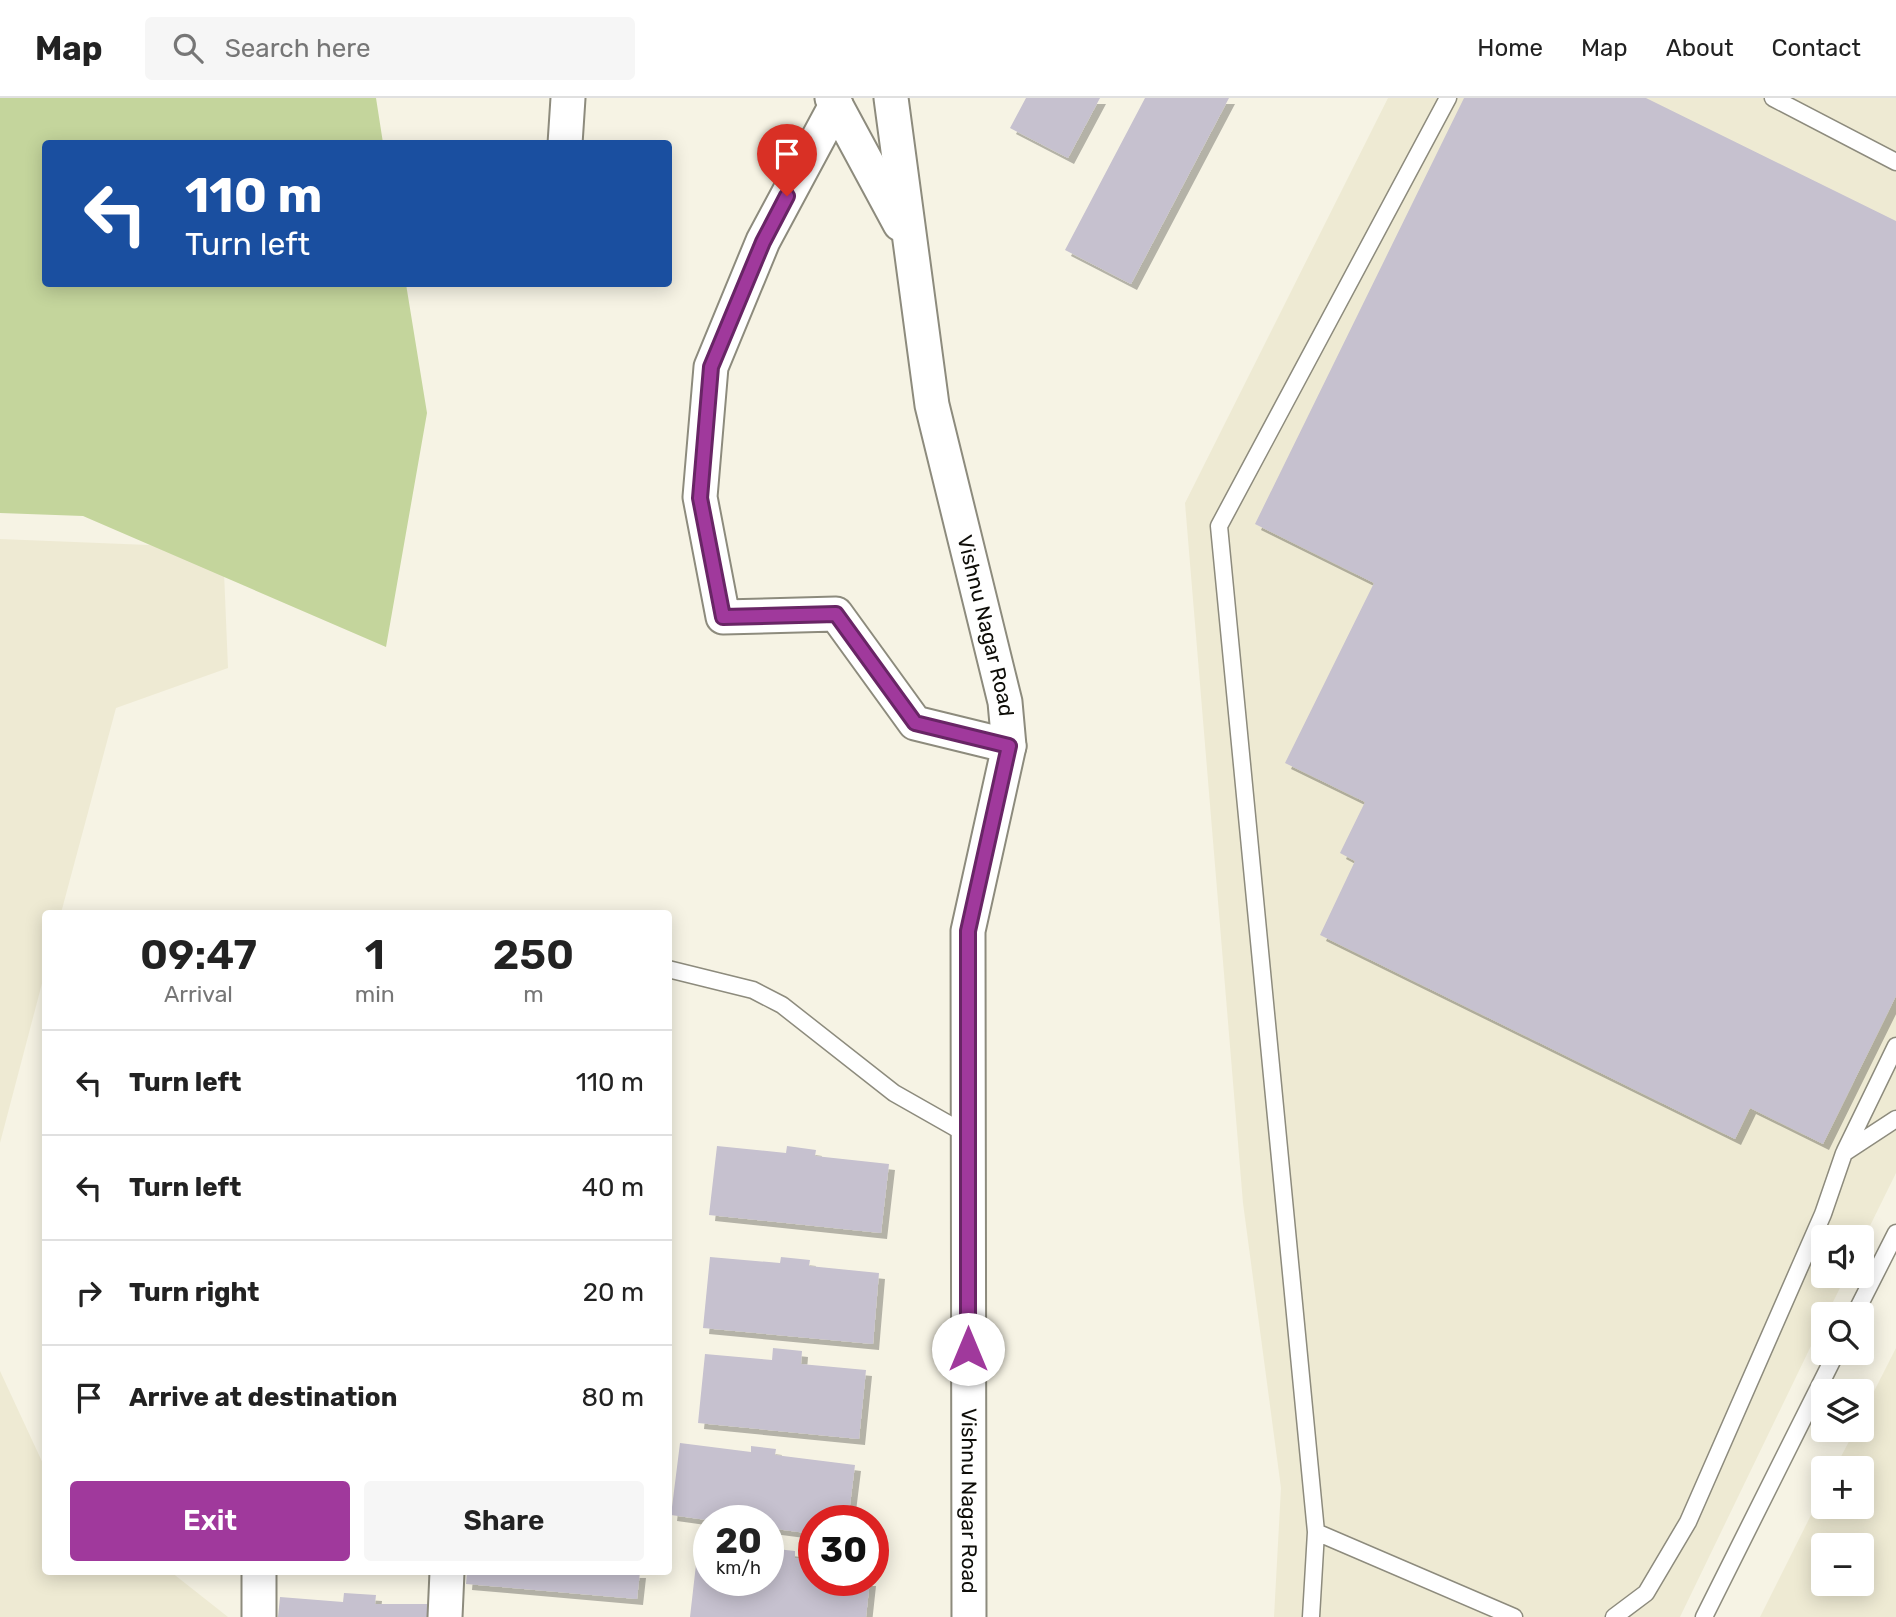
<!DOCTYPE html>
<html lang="en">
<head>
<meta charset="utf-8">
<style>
	:root { --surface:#fff; --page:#f6f6f6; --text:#222; --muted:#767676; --line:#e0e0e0; --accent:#a0399c }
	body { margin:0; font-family:Rubik,sans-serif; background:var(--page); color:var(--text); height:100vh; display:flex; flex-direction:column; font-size:26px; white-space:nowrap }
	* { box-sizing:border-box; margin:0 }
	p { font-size:23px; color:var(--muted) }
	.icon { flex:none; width:38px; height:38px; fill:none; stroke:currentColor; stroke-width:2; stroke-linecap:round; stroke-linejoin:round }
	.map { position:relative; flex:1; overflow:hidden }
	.details { position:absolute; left:42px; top:812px; width:630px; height:665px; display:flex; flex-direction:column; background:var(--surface); border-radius:7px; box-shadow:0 4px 18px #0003 }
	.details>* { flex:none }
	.guide { position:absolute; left:42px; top:42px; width:630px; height:147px; border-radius:7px; box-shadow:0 4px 18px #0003; background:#1a4fa0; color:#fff; overflow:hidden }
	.buttons { position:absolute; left:1811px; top:1127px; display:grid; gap:14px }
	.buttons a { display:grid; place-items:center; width:63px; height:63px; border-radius:7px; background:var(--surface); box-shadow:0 4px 18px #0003; font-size:35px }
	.speed { position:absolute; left:693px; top:1407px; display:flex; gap:14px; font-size:35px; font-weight:700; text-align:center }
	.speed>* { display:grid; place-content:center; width:91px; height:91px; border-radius:50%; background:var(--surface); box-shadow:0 4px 18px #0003; line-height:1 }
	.speed small { font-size:18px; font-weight:400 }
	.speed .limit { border:10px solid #d22; background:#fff; color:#111 }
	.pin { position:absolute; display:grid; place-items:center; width:60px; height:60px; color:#fff; margin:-72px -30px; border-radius:50% 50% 50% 0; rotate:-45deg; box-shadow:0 0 7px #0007 }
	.pin .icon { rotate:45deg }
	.me { position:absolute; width:77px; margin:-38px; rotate:0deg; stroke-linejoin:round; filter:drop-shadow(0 0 5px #0008) }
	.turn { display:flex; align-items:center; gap:24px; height:147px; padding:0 28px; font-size:32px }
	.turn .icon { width:91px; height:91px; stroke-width:2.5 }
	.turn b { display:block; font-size:49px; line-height:60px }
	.eta { display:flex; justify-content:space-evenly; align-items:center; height:119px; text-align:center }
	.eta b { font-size:42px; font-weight:600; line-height:49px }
	.button { display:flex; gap:14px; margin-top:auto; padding:14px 28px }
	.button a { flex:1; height:80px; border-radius:7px; background:var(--accent); color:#fff; font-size:28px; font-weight:600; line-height:80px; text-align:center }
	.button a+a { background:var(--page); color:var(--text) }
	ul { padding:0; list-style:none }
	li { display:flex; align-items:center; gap:21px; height:105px; padding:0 28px; border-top:2px solid var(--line) }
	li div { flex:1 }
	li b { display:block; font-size:26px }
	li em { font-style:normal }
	header { display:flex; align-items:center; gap:42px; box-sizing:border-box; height:98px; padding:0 35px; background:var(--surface); border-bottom:2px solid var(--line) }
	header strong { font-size:33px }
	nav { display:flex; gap:38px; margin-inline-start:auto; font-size:24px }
	.search { width:490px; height:63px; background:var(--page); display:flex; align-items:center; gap:18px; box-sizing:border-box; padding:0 24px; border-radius:7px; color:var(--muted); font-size:26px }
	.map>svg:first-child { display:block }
	.built { fill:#eeead3; fill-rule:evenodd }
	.green { fill:#c4d59c }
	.building { fill:#c6c1cf; filter:url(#shadow) }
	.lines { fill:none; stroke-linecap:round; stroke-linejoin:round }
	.service-casing { stroke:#8d8b7d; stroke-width:19 }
	.minor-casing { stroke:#8d8b7d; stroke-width:37 }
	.service { stroke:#fff; stroke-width:16 }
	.minor { stroke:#fff; stroke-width:33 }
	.route-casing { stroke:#682565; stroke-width:18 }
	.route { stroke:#a0399c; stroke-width:12 }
	.labels { text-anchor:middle; stroke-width:5; stroke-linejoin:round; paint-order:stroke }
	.street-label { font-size:21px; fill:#0e0d08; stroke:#f6f3e4 }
</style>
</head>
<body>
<header>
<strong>Map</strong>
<div class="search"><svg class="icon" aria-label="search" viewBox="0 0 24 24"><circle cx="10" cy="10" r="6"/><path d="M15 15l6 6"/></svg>Search here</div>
<nav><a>Home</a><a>Map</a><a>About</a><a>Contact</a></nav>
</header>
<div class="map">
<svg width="1896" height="1519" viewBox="0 0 1896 1519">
	<defs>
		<filter id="shadow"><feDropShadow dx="6" dy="6" stdDeviation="0" flood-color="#0004"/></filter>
	</defs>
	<rect width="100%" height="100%" fill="#f6f3e4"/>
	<!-- built -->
	<path class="built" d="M1388 0H1896V1075L1862 1144V1139H1824V1178H1846L1827 1216H1824L1823 1223 1680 1519H1274L1281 1390 1243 1105 1185 405Z
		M0 441 223 450 228 570 116 610 61 815 46 816 45 874 0 1045Z
		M1896 1250V1519H1760L1823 1393 1824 1409H1862V1370H1835L1855 1332H1862V1317ZM1824 1447H1862V1486H1824Z
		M0 1273 45 1370 46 1474H171L228 1519H0Z"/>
	<!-- green -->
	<path class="green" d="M0 0H376L383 45 46 46V186H406L427 315 386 549 83 418 0 415Z"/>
	<!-- building -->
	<path class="building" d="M1026 0H1100L1068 60 1010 30Z
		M1145 0H1229L1131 186 1065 152Z
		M1464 0H1646L1896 123V898L1823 1046 1750 1010 1735 1041 1320 837 1355 763 1340 755 1365 704 1285 665 1374 485 1255 426Z
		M717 1048 786 1055 787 1048 816 1052 815 1058 889 1066 881 1135 709 1117Z
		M710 1159 780 1165 781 1159 810 1162 809 1168 879 1175 873 1246 703 1230Z
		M773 1250 802 1253 801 1266 866 1272 859 1341 698 1325 705 1256 772 1262Z
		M680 1345 751 1354V1348L776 1351 775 1357 855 1367 848 1423H814V1436L768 1430V1423H714L671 1417Z
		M698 1449 709 1450V1482H768V1450L795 1453V1460L814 1462V1482H870L866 1519H690Z
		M467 1474H640L637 1501 466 1486Z
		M344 1495 376 1497 375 1506H439L437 1519H278L280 1499 343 1504Z"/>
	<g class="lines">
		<defs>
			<path id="service" d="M1773 0 1896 64
				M668 871 753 892 782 907 894 995 968 1037
				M1845 1053 1896 948
				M1855 1216 1896 1135
				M1316 1434 1514 1519
				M1311 1519 1316 1434 1219 428 1448 0
				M1614 1519 1646 1495 1688 1424 1823 1116 1844 1055 1896 1021
				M1704 1519 1836 1255"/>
			<g id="minor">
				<path d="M832 0 900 126"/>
				<path id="s1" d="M891 0 932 307 1005 604 1009 648 968 833 969 1519"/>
				<path d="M836 7 763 143 711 269 700 399 723 519 836 516 915 625 1009 648"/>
				<path d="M565 46 568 0"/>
				<path d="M259 1474V1519"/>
				<path d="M445 1519 447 1474"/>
			</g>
		</defs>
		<!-- service casing -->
		<use href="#service" class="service-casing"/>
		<!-- minor casing -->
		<use href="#minor" class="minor-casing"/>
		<!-- service -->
		<use href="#service" class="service"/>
		<!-- minor -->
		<use href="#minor" class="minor"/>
	</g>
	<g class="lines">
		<defs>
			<path id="route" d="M787 98 763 144 711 269 700 400 723 519 836 516 915 625 1009 648 968 833V1251"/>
		</defs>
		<!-- route casing -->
		<use href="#route" class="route-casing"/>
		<!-- route -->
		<use href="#route" class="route"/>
	</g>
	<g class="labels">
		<!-- street labels -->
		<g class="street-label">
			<text dy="7" stroke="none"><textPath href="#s1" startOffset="537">Vishnu Nagar Road</textPath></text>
			<text dy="7" stroke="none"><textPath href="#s1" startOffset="1419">Vishnu Nagar Road</textPath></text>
		</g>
	</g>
</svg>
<div class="buttons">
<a><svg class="icon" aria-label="sound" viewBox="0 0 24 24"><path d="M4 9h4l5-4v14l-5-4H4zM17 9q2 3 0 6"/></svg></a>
<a><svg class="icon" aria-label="search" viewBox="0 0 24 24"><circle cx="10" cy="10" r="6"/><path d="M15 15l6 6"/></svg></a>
<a><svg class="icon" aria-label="layers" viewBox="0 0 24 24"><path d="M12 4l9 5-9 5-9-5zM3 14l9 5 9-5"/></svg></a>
<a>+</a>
<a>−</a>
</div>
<div class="speed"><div>20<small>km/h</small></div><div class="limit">30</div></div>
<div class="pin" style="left:787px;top:98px;background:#d93025"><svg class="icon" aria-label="arrive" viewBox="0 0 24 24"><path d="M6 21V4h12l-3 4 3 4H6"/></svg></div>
<svg class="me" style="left:968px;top:1251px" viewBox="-20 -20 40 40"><circle r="19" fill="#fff"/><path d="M0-13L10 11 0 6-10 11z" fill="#a0399c"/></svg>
<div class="guide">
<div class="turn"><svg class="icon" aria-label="left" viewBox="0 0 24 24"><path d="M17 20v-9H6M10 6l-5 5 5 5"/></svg><div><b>110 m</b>Turn left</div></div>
</div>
<section class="details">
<div class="eta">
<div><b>09:47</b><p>Arrival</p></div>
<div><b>1</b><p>min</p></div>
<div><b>250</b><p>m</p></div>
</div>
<ul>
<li><svg class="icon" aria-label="left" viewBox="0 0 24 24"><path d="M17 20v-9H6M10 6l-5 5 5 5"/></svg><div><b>Turn left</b></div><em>110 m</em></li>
<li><svg class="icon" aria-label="left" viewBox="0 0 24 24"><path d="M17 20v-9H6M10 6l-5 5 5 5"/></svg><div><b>Turn left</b></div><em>40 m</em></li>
<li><svg class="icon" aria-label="right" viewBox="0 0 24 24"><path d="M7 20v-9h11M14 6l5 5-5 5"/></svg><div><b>Turn right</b></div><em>20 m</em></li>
<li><svg class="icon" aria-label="arrive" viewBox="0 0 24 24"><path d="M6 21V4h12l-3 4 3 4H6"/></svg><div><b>Arrive at destination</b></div><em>80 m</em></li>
</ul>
<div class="button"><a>Exit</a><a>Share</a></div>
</section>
</div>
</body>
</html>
